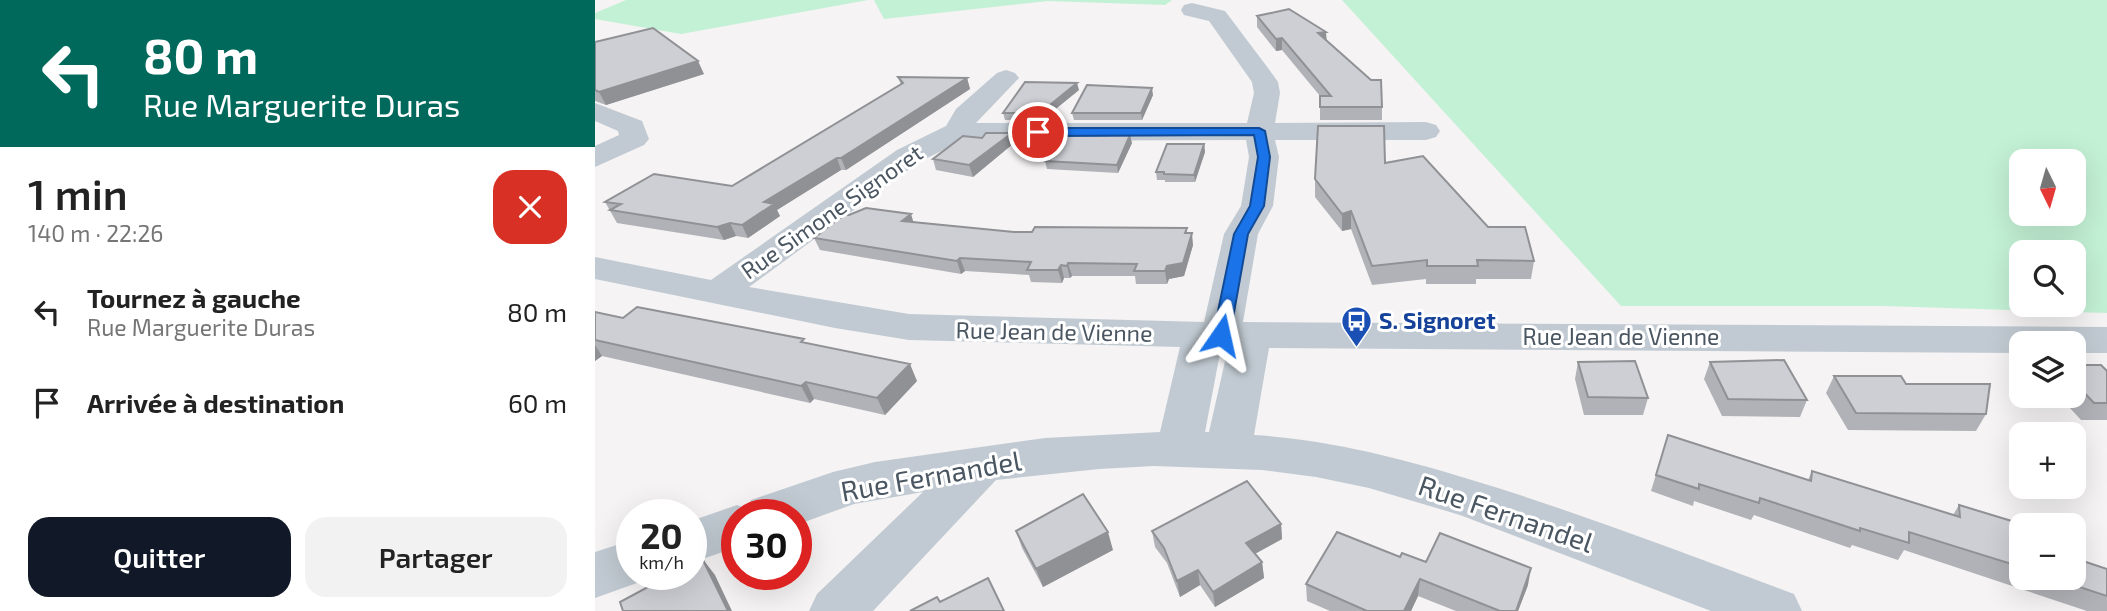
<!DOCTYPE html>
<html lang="fr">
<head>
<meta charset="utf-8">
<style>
	:root { --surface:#fff; --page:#f2f2f2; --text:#222; --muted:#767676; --accent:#111827 }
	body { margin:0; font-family:"Exo 2",sans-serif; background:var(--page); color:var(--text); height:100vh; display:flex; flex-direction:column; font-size:26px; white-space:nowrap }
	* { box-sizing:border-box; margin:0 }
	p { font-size:23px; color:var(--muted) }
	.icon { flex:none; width:38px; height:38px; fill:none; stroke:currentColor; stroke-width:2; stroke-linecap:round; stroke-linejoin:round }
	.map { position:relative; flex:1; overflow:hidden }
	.details { display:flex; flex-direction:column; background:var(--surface); width:595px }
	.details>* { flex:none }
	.top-card { background:#00695c; color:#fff; overflow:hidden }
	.needle { width:46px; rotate:175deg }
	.tools { position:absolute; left:1414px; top:149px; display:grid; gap:14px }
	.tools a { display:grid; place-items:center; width:77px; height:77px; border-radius:14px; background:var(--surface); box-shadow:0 7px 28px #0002; font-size:35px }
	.speed { position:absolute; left:21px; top:499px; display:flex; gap:14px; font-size:35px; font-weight:700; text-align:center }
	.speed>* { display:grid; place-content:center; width:91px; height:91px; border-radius:50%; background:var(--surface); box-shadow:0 7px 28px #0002; line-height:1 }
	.speed small { font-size:18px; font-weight:400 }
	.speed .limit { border:10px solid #d22; background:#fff; color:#111 }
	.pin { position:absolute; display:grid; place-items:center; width:60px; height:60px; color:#fff; margin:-30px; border:4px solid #fff; border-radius:50%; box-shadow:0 2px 7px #0007 }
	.me { position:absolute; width:77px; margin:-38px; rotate:11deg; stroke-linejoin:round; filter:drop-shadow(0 0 5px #0008) }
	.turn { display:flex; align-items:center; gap:24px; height:147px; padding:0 28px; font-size:32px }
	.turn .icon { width:91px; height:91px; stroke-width:2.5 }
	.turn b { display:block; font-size:49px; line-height:60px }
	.round { display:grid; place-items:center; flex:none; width:74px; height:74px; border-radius:21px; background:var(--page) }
	.overview { display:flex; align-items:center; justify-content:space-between; height:119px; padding:0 28px }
	h1 { font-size:42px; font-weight:600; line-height:52px }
	.button { display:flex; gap:14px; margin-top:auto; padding:14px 28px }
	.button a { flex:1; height:80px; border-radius:21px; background:var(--accent); color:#fff; font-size:28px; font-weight:600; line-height:80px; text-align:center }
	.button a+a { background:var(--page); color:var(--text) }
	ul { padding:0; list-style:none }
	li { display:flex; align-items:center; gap:21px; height:91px; padding:0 28px }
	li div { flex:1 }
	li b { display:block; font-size:26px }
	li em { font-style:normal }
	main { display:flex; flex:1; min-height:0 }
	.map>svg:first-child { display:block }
	.green { fill:#c3f1d5; fill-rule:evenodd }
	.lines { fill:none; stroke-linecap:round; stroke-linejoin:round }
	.minor { fill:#c1cad2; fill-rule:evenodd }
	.wall { fill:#b0b2b7 }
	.shaded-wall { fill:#909195 }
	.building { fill:#cdcfd5; stroke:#909195; stroke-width:2 }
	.route { fill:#1a73e8; stroke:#114b97; stroke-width:2 }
	.labels { text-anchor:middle; stroke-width:6; stroke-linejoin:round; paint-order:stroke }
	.street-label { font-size:23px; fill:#4a5661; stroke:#fff }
	.transit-label { font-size:23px; font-weight:bold; fill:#164399; stroke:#fff; text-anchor:start }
	.near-street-label { font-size:28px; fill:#4a5661; stroke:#fff }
</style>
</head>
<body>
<main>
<section class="details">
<div class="top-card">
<div class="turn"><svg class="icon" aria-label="left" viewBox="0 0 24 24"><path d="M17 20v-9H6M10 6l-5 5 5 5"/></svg><div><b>80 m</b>Rue Marguerite Duras</div></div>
</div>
<div class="overview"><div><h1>1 min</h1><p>140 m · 22:26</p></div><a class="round" style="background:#d93025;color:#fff"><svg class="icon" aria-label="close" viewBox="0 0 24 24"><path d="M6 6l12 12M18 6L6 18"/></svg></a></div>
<ul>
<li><svg class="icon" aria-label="left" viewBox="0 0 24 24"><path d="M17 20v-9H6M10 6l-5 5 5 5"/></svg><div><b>Tournez à gauche</b><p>Rue Marguerite Duras</p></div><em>80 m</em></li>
<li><svg class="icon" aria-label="arrive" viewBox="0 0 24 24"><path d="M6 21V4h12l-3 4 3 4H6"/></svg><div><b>Arrivée à destination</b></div><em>60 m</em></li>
</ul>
<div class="button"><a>Quitter</a><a>Partager</a></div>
</section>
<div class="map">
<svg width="1512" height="611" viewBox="0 0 1512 611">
	<rect width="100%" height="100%" fill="#f5f3f3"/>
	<!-- green -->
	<path class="green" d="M31 0H273L86 34 0 19V13Z
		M279 0H577L570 5 453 1 289 19Z
		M747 0H1512V313L1290 306H1026ZM1479 161V214H1426V161ZM1479 252V304H1426V252Z"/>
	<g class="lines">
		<!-- minor -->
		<path class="minor" d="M597 3 630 11 673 68 683 82 685 93 680 123 831 122 841 125 845 131 841 137 831 140H680L684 157 678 206 663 234 648 322 1512 327V353H1479V343H1426V353L674 348 659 435C742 440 824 463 903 488 1003 520 1100 557 1199 594L1207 611H1116L865 515 774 488 721 477 667 470 559 466 504 469 401 480 278 611H214L222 594 328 492 259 504 201 525V514H142V547L96 563V521L142 505 152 509 156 500 238 472 280 462 450 438 565 432 585 347 314 340 240 328 0 279V257L116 280 302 150 351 126 361 109 402 73 411 70 420 73 424 78 381 123H652L659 93 657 82 614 21 589 15 586 10 589 5ZM651 140 654 157 646 206 629 234 609 322 314 314 154 287 324 162 367 141ZM626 348H633L614 432H610Z
			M0 103 47 121 54 139 49 145 0 167V146L24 135 23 131 0 121Z
			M37 540V574H57L56 578 0 598V552Z"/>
	</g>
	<!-- wall -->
	<path class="wall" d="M662 16 732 41 787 107V120H725V96L687 50 681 51 662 27Z
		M0 42 109 74 11 105 0 101Z
		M303 77 372 78 375 89 251 170H246L182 210 185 216 153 238 141 236 129 240 22 223 10 202 137 186 306 85Z
		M484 90 447 120H410L408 113Z
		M558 95 547 120H479L477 113Z
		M417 133 419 143 378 177 341 170 338 159 387 138Z
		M537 143 523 173 452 169 450 161Z
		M609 144 610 152 600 182H570V180H562L561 172Z
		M720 179 893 227 939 261 936 279H881V284H831V279L777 285 756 229 747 231 720 197Z
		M254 215 419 232 592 228V233L598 245 589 276 574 279 572 284H541L540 276H477L475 278H469L467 283 436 282 434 275 370 271 366 274 225 250 219 238Z
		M0 312 28 318 211 343 322 381 290 415 219 399 215 403 7 356 0 361Z
		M983 362 1053 398 1048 415H989L980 379Z
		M1115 362 1212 400 1205 417 1127 416 1109 379Z
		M1479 365 1512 371V420H1486L1464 396H1479Z
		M1239 376 1311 384 1391 414 1381 431 1253 430 1231 393Z
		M1073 435 1213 480 1217 471 1358 515 1364 505 1426 525V578H1479L1512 569V611H1492L1309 550 1303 560 1257 545 1255 548 1159 515 1156 520 1099 501 1098 506 1056 491Z
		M686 524 687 539 660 554 667 562 669 578 620 607 605 585 585 597 572 563 560 547 557 531Z
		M421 531 518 550 448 587 427 548Z
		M831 562 933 585 923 611H861L823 596 816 611H735L712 601 711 584Z"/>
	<!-- shaded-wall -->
	<path class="shaded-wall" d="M731 32 732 43 723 33Z
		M687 38V50L681 51V39Z
		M103 61 109 74 11 105 4 92Z
		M372 78 375 89 251 170 246 158Z
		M482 83 484 90 447 120 445 113Z
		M557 88 558 95 547 120 546 113Z
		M417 133 419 143 378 177 374 165Z
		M535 135 537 143 523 173 522 165Z
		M609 144 610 152 600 182 599 175Z
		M242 158 246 170 182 210 185 216 153 238 147 225 169 202Z
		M756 211V229L747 231V214Z
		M316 214 320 227 307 221Z
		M135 223 141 236 129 240 122 227Z
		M597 233 598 245 589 276 574 279 572 284 570 271 572 266Z
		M365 258 370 271 366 274 362 261Z
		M473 263 477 276 475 278 472 266Z
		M466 265 469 278 467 283 463 270Z
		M0 345 7 356 0 361Z
		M315 364 322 381 290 415 282 398Z
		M211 382 219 399 215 403 206 386Z
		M686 524 687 539 652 558 651 543Z
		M513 532 518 550 448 587 441 569Z
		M107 558 120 575 137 611H133Z
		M667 562 669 578 620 607 618 592Z
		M936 568 933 585 923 611H921Z
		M603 570 605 585 585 597 582 581Z
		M825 579 823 596 816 611H809Z"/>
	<!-- building -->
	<path class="building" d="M694 9 731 32 723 33 776 80H786L787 107H725V96H736L687 38 681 39 662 16Z
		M58 28 103 61 4 92 0 90V42Z
		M303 77 372 78 246 158H242L169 202 179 204 147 225 135 223 122 227 15 210 26 204 10 202 59 174 137 186 308 83Z
		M430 82 482 83 445 113H408Z
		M492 85 557 88 546 113H477Z
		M723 126H789L790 163 828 156 893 227H930L939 261 882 260 883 266H832V260L777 266 756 211 747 214 720 179Z
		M391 133H417L374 165 338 159 368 136 387 138Z
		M535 135 522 165 450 161 464 136Z
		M572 144H609L599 175 569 174V172H561Z
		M271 208 316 214 307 221 419 232H437L440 227 592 228 590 233H597L588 263 572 266 570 271H539L542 264 473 263 472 266 466 265 463 270H432L436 262 365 258 362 261 219 238 249 215H254Z
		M42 307 209 339 206 342 315 364 282 398 211 382 206 386 0 340V312L28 318Z
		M1189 360 1212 400 1133 399 1115 362Z
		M1040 361 1053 398 993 397 983 362Z
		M1479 365H1506L1512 371V403H1499L1479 382Z
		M1239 376H1306L1311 384H1395L1391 414 1261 413Z
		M1073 435 1216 481 1217 471 1365 517 1364 505 1430 525H1426V567L1314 532V543L1265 528V531L1165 498 1164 503 1104 484V489L1061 475Z
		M652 481 686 524 651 543 667 562 618 592 603 570 582 581 569 548 557 531Z
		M488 494 513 532 441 569 421 531Z
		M742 532 805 557 807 553 831 562 845 533 936 568 921 611H905L825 579 809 611H769L770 610 711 584Z
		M107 558 133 611H28L25 602 77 574H96V564Z
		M1479 558 1512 569V596L1457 578H1479Z
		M393 578 409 611H315L342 597 345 602Z"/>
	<!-- route -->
	<path class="route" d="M664 128 670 131 675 157 669 206 653 234 635 335 626 341 618 335 639 234 655 206 663 157 659 135 443 136 437 132 443 128Z"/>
	<!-- icons -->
	<defs>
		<symbol id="bus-pin" viewBox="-11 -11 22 30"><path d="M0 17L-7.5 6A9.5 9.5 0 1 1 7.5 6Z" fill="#1a4fb4" stroke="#fff"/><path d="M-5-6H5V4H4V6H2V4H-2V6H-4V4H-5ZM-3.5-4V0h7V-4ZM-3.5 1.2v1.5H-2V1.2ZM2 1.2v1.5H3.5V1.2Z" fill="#fff"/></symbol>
	</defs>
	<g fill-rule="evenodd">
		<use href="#bus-pin" x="744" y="304" width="35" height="47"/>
	</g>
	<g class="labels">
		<!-- street labels -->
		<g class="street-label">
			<text transform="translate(237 212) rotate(-35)" y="8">Rue Simone Signoret</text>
			<text transform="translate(459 332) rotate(1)" y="8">Rue Jean de Vienne</text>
			<text x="1026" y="345">Rue Jean de Vienne</text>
		</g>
		<!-- transit labels -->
		<g class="transit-label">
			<text x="784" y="329">S. Signoret</text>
		</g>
		<!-- near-street labels -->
		<g class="near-street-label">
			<text transform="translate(336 476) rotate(-10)" y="10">Rue Fernandel</text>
			<text transform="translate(911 514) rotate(19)" y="10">Rue Fernandel</text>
		</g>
	</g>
</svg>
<div class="tools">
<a><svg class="needle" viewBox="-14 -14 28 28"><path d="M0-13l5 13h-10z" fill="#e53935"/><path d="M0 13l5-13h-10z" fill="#767676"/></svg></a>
<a><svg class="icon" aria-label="search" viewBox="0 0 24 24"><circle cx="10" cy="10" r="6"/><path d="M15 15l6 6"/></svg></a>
<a><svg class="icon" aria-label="layers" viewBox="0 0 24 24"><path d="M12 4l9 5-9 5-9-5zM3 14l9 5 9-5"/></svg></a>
<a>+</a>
<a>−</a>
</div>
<div class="speed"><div>20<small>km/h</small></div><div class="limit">30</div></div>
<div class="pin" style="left:443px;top:132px;background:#d93025"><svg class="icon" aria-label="arrive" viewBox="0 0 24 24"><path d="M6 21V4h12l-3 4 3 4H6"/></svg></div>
<svg class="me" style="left:626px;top:335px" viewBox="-20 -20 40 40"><path d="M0-17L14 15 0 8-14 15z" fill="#1a73e8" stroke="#fff" stroke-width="4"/></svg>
</div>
</main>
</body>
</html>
